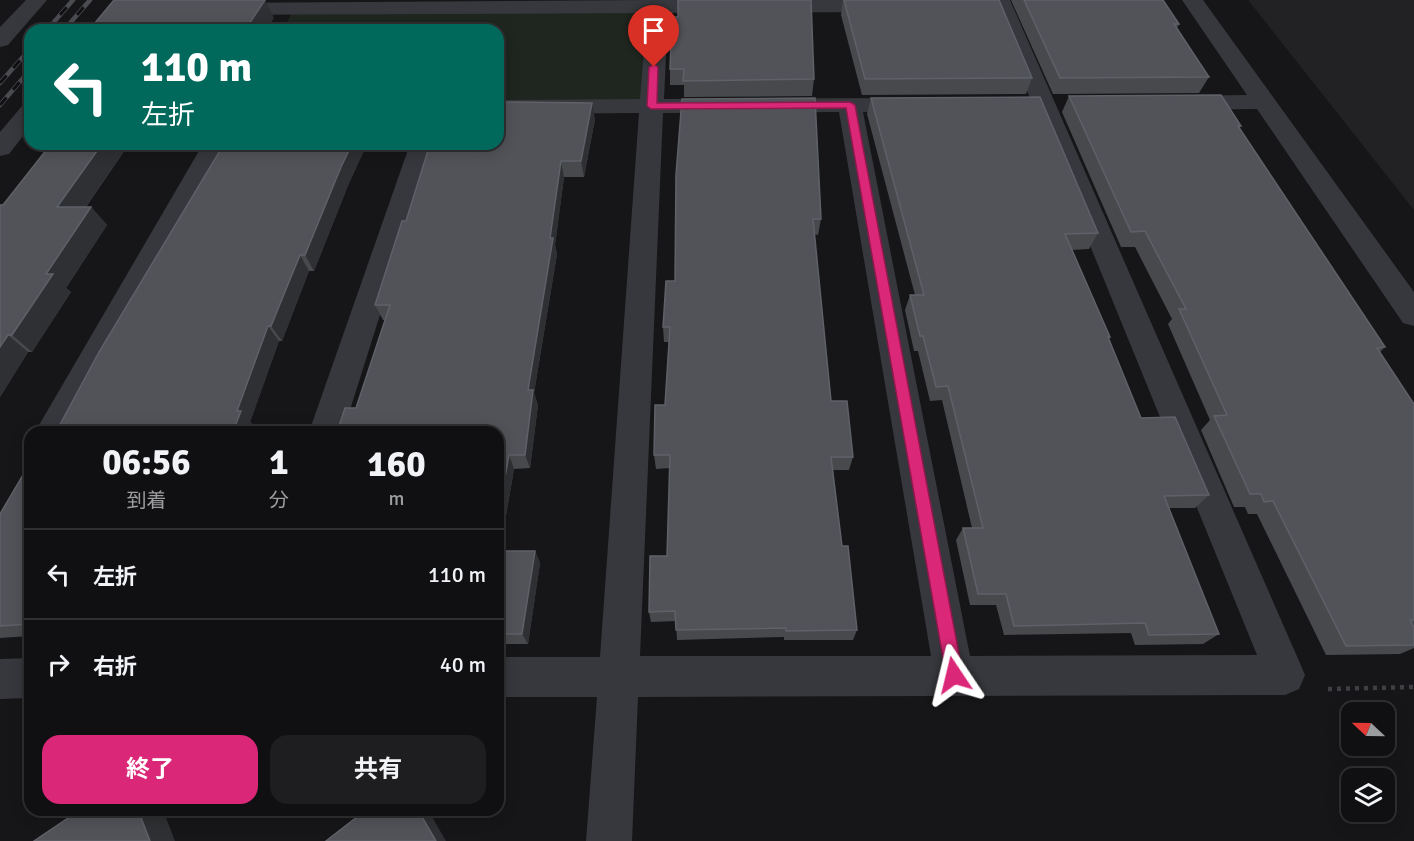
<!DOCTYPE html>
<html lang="ja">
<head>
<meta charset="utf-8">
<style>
	:root { --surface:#101012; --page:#1e1e20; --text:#f1f3f6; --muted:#9c9d9f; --line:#303032; --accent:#db2777 }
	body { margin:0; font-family:Signika,"Noto Sans JP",sans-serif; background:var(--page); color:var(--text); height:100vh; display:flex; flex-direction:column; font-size:22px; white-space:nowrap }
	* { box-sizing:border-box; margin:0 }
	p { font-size:20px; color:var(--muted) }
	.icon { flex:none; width:33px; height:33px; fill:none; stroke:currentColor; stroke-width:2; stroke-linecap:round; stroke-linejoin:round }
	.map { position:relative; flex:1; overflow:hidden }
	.drawer { position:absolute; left:24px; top:426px; width:480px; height:390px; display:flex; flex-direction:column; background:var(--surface); border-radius:18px; box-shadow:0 3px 15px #0003,0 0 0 2px var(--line) }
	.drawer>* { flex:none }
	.banner { position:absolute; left:24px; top:24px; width:480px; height:126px; border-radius:18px; box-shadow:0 3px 15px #0003,0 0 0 2px var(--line); background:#00695c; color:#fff; overflow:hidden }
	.needle { width:39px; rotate:292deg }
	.tools { position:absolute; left:1341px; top:702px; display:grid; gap:12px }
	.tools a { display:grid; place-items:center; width:54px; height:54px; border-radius:12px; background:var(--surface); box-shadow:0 3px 15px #0003,0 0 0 2px var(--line); font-size:30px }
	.pin { position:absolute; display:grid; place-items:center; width:51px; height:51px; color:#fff; margin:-62px -26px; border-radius:50% 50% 50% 0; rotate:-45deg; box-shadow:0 0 6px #0007 }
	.pin .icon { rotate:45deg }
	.me { position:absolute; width:66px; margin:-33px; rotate:350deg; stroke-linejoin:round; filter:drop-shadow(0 0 4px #0008) }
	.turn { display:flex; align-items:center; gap:21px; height:126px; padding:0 18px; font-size:27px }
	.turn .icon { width:78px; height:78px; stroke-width:2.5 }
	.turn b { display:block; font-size:42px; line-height:51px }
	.eta { display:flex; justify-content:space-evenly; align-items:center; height:102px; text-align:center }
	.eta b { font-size:36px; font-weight:700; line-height:42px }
	.cta { display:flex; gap:12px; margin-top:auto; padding:12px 18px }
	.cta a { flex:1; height:69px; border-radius:18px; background:var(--accent); color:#fff; font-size:24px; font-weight:700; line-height:69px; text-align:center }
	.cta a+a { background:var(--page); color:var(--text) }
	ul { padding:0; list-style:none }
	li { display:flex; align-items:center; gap:18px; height:90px; padding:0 18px; border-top:2px solid var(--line) }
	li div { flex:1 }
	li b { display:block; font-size:22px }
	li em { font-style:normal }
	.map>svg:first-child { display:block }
	.built { fill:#222225 }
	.green { fill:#1e261f }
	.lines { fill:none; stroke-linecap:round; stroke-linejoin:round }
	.path { stroke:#3d3f44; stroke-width:4.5; stroke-dasharray:4 5; stroke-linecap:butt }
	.minor { fill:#37383d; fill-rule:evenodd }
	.rail-casing { stroke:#4a4c52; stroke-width:4.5 }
	.rail { stroke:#111113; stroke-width:3; stroke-dasharray:10; stroke-linecap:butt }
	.wall { fill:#47494d }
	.shaded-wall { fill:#2f3033 }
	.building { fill:#525359; stroke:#5f6168; stroke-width:1.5 }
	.route { fill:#db2777; stroke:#8e194d; stroke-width:1.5 }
</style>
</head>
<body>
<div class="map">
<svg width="1414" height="841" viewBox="0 0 1414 841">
	<rect width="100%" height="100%" fill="#161618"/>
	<!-- built -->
	<path class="built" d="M1248 0H1414V210Z"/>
	<!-- green -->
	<path class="green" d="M657 7 651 106 498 107V30H283L294 9Z"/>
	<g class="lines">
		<!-- path -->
		<path class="path" d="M1328 689 1414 687"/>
		<!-- minor -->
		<path class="minor" d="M26 0H47L8 45 0 47V27Z
			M648 0H889L895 2 898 6 895 10 888 12 668 13 664 99 913 98 921 100 925 105 921 110 863 112 970 656 1257 655 990 0H1010L1299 661 1305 675 1299 689 1285 695 638 697 632 841H586L597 697H498V657H600L639 113 498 114V100L640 99 647 13 225 15 218 13 214 9 218 5 225 3ZM839 112 931 656H640L663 113Z
			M1182 0H1203L1414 292V326L1403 323 1257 109 1181 110 1173 108 1169 103 1173 98 1181 96 1247 95Z
			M30 104V127L9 154 0 156V132L22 106Z
			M203 144H227L69 432H35Z
			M410 144H434L343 432H309Z
			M30 658V698L0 699V659Z"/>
		<defs>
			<path id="rail" d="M47 30 73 0
				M64 30 90 0
				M0 83 30 49
				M0 105 30 70"/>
		</defs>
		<!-- rail casing -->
		<use href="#rail" class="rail-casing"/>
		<!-- rail -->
		<use href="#rail" class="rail"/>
	</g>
	<!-- wall -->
	<path class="wall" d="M843 0 1032 78 1026 94 862 95 841 15Z
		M1011 0H1163L1179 24 1177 28 1209 77 1199 93 1053 94Z
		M672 17 814 79 812 96 684 97V85H670V69Z
		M1069 96 1241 126 1239 129 1385 347 1380 352 1414 404V648L1400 654 1326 655 1257 514H1248L1245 507H1234L1201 430 1210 420 1168 324 1172 319 1135 247H1121L1062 112Z
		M871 98 1098 233 1089 249 1071 250 1110 337 1109 339 1141 418 1209 495 1195 508H1169L1219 634 1203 644 1135 645 1131 633 1004 635 996 605H970L956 540 963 528H972L942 400 930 401 918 351H914L905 310 910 295H915L867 114Z
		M595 119 584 177H564L555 245 557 254 534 393 538 405 530 468 514 469 500 551H535L540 563 528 644H498V432L356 408 385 320H383L375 305Z
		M51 144H129L86 207H91L107 225 66 288 71 292 32 352H28L0 397V205H3Z
		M224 144H367L349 183 314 271H309L282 341H279L250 422 253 425 251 432Z
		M676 175 821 219 818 235 814 234 831 401 853 457 849 470H832L842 546 857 630 853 640H784V637L677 640 676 621 651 622 649 612 667 556 670 468 656 469 654 455 665 405 669 342H664L663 327 675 281Z
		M30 463V636L0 638V514Z"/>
	<!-- shaded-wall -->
	<path class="shaded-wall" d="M265 0 274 18 266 30H245Z
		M592 103 595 119 584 177 581 161Z
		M102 144H129L73 225 57 207Z
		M352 144H367L349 183 314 271 305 255 341 167Z
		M561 161 564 177 555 245 557 254 534 393 538 405 530 468 525 455 528 390Z
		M91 207 107 225 66 288 71 292 32 352 12 335 46 274Z
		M300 255 309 271 282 341 271 326Z
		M268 326 279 341 250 422 253 425 251 432H233L237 411Z
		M8 335 28 352 0 397V347Z
		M509 455 514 469 498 562V516Z
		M535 551 540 563 528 644 522 634Z
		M138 810H163L175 841H150Z
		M418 810H428L446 841H436Z"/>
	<!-- building -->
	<path class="building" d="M114 0H265L245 30H89Z
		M678 0H811L814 79 683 81 684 69H670L672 17H678Z
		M844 0H999L1032 78 865 79Z
		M1024 0H1163L1179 24H1174L1209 77 1060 78Z
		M1221 95 1241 126H1238L1385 347 1377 348 1414 404V620H1410L1414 628V645L1346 646 1273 501 1264 502 1261 494H1250L1214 416 1227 415 1179 309H1186L1145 231 1131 232 1069 96Z
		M1040 97 1098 233 1065 234 1110 337H1108L1141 418 1175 417 1209 495 1164 496 1219 634 1149 635 1145 623 1014 626 1006 594H978L963 528H983L948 386 936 387 923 336H920L910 295H924L871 98Z
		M815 98 821 219H813L831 401H847L853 457H831L842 546H848L857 630 786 631V628L676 630 675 611 649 612 650 556H667L670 455H654L655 405H665L670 327H663L666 281H675L676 175 682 99Z
		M498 102 592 103 581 161H561L550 238H553L528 390H533L525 455H509L498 516V432H337L345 408H356L390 305H375L402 221H406L430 144H498Z
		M51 144H102L57 207H91L46 274H53L12 335H8L0 347V205H3Z
		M224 144H352L341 167 305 255H300L271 326H268L237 411H241L233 432H56L99 352Z
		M30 463V624L0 626V514Z
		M498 551H535L522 634H498Z
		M80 810H138L150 841H34Z
		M366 810H418L436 841H326Z"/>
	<!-- route -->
	<path class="route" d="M654 64 658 67 657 103 850 102 855 105 963 675 960 681 954 684 948 681 946 675 846 108 651 109 647 106 649 67Z"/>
</svg>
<div class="tools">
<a><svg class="needle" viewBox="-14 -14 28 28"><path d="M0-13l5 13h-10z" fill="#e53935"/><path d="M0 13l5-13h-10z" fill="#9c9d9f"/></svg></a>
<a><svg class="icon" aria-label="layers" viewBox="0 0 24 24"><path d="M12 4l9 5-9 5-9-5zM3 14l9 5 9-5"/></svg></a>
</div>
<div class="pin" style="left:654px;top:67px;background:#d93025"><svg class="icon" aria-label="arrive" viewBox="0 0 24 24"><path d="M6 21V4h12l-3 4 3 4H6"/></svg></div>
<svg class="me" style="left:954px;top:675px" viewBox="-20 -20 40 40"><path d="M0-17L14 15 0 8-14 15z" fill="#db2777" stroke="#fff" stroke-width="4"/></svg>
<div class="banner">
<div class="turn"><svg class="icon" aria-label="left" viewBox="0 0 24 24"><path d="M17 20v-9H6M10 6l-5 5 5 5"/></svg><div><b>110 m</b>左折</div></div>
</div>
<section class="drawer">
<div class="eta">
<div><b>06:56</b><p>到着</p></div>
<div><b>1</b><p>分</p></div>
<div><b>160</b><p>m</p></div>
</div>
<ul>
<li><svg class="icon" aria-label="left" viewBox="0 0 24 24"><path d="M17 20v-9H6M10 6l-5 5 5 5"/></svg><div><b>左折</b></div><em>110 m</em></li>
<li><svg class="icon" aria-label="right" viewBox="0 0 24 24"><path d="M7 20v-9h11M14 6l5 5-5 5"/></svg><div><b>右折</b></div><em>40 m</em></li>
</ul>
<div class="cta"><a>終了</a><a>共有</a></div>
</section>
</div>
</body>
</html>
